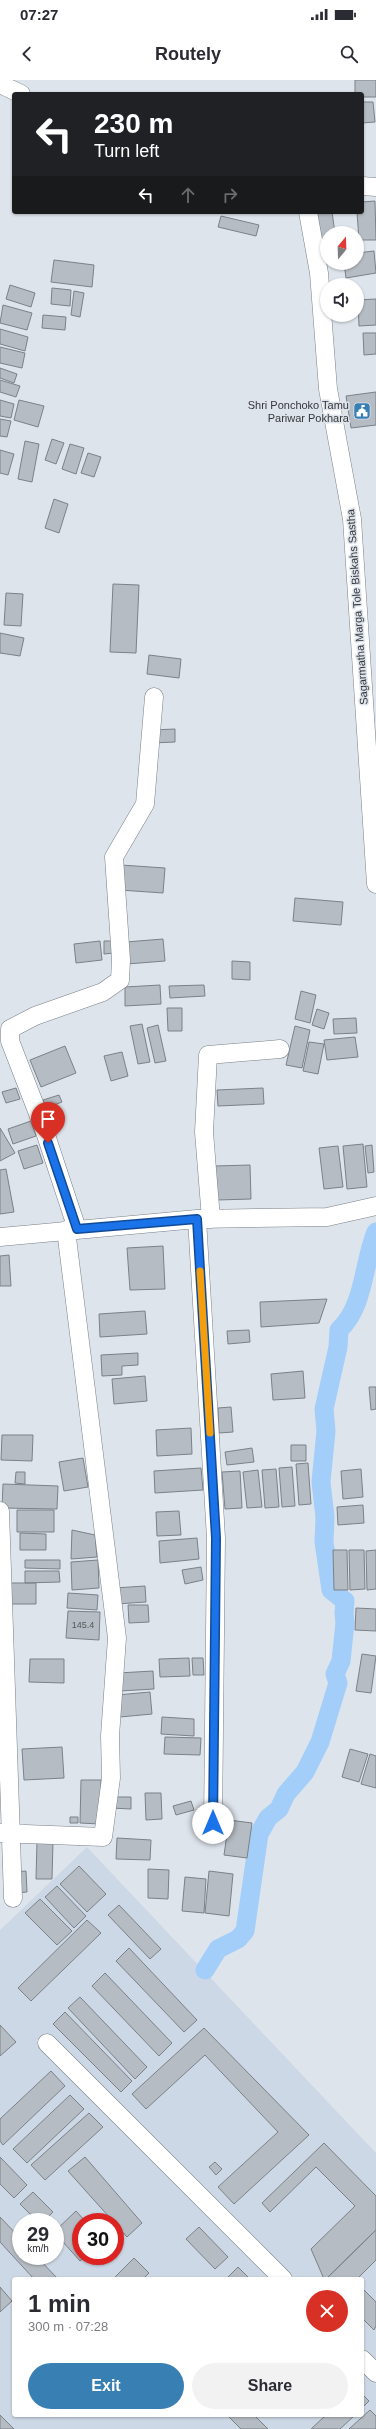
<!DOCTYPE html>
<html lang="en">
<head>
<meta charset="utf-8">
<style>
	:root { --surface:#fff; --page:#f2f2f3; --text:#2b2b33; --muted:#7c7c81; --accent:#387fb4 }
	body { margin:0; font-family:Arial,sans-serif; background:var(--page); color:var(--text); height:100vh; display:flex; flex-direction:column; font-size:15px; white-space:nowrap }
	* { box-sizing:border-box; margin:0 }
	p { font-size:13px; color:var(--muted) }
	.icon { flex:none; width:22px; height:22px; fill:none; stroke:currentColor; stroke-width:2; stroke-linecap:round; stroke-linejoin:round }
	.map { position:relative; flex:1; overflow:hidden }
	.sheet { position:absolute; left:12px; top:2197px; width:352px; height:140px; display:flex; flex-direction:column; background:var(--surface); border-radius:4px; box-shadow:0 1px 3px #0004 }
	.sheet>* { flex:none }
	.guide { position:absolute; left:12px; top:12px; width:352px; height:122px; border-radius:4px; box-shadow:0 1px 3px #0004; background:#202124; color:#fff; overflow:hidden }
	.needle { width:26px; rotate:19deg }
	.tools { position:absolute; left:320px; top:146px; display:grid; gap:8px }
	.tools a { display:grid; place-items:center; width:44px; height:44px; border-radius:50%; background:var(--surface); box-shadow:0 1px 3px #0004; font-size:20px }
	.speed { position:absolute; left:12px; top:2133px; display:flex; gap:8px; font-size:20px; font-weight:700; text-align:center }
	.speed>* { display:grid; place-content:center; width:52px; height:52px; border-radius:50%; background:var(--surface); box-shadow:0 1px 3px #0004; line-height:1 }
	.speed small { font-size:10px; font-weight:400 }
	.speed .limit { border:6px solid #d22; background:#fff; color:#111 }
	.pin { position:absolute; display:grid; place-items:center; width:34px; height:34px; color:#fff; margin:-41px -17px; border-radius:50% 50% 50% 0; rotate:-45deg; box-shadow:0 0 4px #0007 }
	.pin .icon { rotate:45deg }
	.me { position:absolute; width:44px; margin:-22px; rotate:0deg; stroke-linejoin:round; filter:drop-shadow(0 0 3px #0008) }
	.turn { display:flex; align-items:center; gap:14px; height:84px; padding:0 16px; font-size:18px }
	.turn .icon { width:52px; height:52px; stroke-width:2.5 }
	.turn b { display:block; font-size:28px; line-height:34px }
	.lanes { display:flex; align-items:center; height:38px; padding:0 16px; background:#0003; justify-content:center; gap:20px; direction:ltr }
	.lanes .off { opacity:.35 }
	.round { display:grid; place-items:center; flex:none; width:42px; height:42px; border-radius:21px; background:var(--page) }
	.head { display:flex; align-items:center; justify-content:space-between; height:68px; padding:0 16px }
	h1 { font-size:24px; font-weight:600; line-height:30px }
	.action { display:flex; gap:8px; margin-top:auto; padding:8px 16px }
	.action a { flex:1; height:46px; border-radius:24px; background:var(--accent); color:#fff; font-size:16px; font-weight:600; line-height:46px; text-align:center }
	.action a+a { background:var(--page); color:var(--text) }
	.status { display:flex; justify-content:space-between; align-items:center; height:28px; padding:0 20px; background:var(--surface); direction:ltr }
	.status svg { height:11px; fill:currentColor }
	header { display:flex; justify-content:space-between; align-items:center; height:52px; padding:0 16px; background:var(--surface); font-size:18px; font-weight:600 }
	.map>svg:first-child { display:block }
	.built { fill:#cdd8e6; fill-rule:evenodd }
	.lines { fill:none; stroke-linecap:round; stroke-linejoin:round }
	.canal { stroke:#a2cef9; stroke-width:19 }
	.building { fill:#b6bcc3; stroke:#7b8188 }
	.minor-casing { stroke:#7a8087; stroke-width:19 }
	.minor { stroke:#fff; stroke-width:18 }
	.route-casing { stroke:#114b97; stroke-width:10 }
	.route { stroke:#1a73e8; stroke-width:7 }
	.slow { stroke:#f59e0b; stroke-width:7 }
	.labels { text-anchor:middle; stroke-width:3; stroke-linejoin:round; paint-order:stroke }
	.number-label { font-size:9px; fill:#54585c }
	.poi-label { font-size:11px; fill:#343639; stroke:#dee4ec; text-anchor:end }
	.street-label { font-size:11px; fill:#343639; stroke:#dee4ec }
</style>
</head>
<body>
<div class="status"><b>07:27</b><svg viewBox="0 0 49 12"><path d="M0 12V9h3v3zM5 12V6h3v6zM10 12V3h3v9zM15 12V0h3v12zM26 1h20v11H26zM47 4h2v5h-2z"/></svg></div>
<header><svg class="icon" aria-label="back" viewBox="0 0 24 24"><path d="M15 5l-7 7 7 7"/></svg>Routely<svg class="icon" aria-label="search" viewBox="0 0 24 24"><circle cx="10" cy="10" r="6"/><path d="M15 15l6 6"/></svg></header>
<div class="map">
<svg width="376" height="2349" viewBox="0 0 376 2349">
	<rect width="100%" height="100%" fill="#dee4ec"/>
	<!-- built -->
	<path class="built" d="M87 1767 376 2073V2349H0V1850ZM21 2142H55V2176H21ZM81 2142H115V2176H81ZM14 2199H362V2335H14Z"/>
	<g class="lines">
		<!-- canal -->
		<path class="canal" d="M205 1890 218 1869 238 1859 245 1851 259 1754 268 1738 279 1729 286 1714 305 1692 320 1662 338 1603 335 1594 341 1581 345 1543 344 1533 345 1521 331 1510 324 1462 325 1437 321 1402 326 1351 324 1329 338 1267 339 1250C365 1226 363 1183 376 1152"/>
	</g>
	<!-- building -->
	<path class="building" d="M355 0H376V17H362V14H355Z
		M362 22H373L375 42 362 43Z
		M375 121 376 160H359L357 132H362V122Z
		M316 132H332L335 153H327V158L320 159Z
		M221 136 259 145 256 156 218 147Z
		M374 171 376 193 346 198 344 183H357V173Z
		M54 180 94 185 92 207 51 202Z
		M10 205 35 213 31 227 6 219Z
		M52 208 71 210 70 226 51 224Z
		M74 211 84 213 80 237 71 235Z
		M376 219V245L359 246 358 220Z
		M3 225 32 233 27 250 0 243Z
		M43 235 66 237 65 250 42 248Z
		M0 249 28 257 25 271 0 264Z
		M363 253H376V274L364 275Z
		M0 267 25 273 22 288 0 283Z
		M0 288 17 294 14 303 0 298Z
		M0 300 20 306 16 317 0 312Z
		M376 312V345L351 348 346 316Z
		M0 320 14 324 11 338 0 336Z
		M19 320 44 326 38 347 14 340Z
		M0 339 11 341 7 357 0 356Z
		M52 359 64 363 56 384 45 380Z
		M25 361 39 364 32 402 18 399Z
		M70 364 84 368 76 394 62 389Z
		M0 370 14 374 8 395 0 393Z
		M88 373 101 377 94 397 81 393Z
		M54 419 68 424 59 453 45 448Z
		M113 504 139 505 136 573 110 572Z
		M6 513 23 514 21 546 4 545Z
		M0 553 24 558 20 576 0 573Z
		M149 575 181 579 179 598 147 594Z
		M175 649V662L152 663V650Z
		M121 785 165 788 163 813 120 810Z
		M295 818 343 822 341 845 293 841Z
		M163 859 165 881 127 884 126 862Z
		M100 861 102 880 76 883 74 864Z
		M104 861H114V873L104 874Z
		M232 881 250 882V900L232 899Z
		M160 905 161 924 125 926V907Z
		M204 905 205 916 170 918 169 906Z
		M301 911 316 915 310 943 295 939Z
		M167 928H182V951H168Z
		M317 929 329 933 324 949 312 945Z
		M356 938 357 953 334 954 333 939Z
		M142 944 150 982 138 984 130 946Z
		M158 945 166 981 155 983 147 948Z
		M295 946 310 950 302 988 286 985Z
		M355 957 358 977 327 980 324 960Z
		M309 962 324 964 318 994 303 991Z
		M65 966 76 993 41 1007 30 980Z
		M122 972 128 996 111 1001 104 976Z
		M16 1008 20 1019 6 1023 2 1012Z
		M263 1008 264 1024 218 1026 217 1010Z
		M59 1015 62 1022 46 1028 43 1020Z
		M31 1041 36 1056 13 1064 8 1049Z
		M0 1048 15 1073 0 1081Z
		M363 1064 367 1107 347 1109 343 1066Z
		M37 1065 43 1083 24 1089 18 1071Z
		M372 1065 374 1092 368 1093 365 1066Z
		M338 1066 343 1107 324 1109 319 1068Z
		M250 1085 251 1119 217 1120 215 1086Z
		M6 1089 14 1132 0 1134V1090Z
		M163 1166 165 1209 130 1210 127 1168Z
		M9 1175 11 1206H0V1176Z
		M327 1219 319 1243 261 1247 260 1222Z
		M145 1231 147 1254 100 1257 99 1234Z
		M249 1250 250 1262 228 1264 227 1251Z
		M138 1273V1285L122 1286V1295L102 1296 101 1275Z
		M303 1291 305 1318 273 1320 271 1294Z
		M145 1296 147 1321 114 1324 112 1299Z
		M369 1307H376V1329L371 1330Z
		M231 1327 233 1352 219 1353 218 1328Z
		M191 1348 192 1374 157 1376 156 1350Z
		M2 1355H33L32 1381 1 1380Z
		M291 1365H306V1381H291Z
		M252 1368 254 1382 227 1385 225 1372Z
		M83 1378 88 1407 64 1411 59 1382Z
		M308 1383 311 1424 299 1425 296 1384Z
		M292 1387 295 1426 282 1427 279 1388Z
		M201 1388 203 1410 155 1413 154 1391Z
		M276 1389 279 1427 265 1428 262 1390Z
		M361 1389 363 1417 343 1419 341 1391Z
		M258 1390 262 1427 247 1428 243 1392Z
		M240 1391 242 1428 225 1429 222 1392Z
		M16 1392H25V1404L15 1403Z
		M3 1404 58 1406 57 1429 2 1428Z
		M363 1425 364 1443 338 1445 337 1427Z
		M17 1430H54V1452H17Z
		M179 1431 181 1455 157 1456 156 1432Z
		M72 1450 95 1455 97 1477 71 1479Z
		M20 1453 46 1454V1470H20Z
		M197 1458 199 1479 160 1483 159 1461Z
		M333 1470H347L348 1510H334Z
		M349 1470H364L365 1509 350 1510Z
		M376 1470V1509L367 1510 366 1471Z
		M25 1480H60V1489L25 1488Z
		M98 1480 99 1508 72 1510 71 1482Z
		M201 1487 203 1500 185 1504 182 1490Z
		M25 1491H59L60 1502 25 1503Z
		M7 1503H36V1524H7Z
		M145 1506 146 1522 116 1524 115 1508Z
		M68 1513 98 1515 97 1530 67 1528Z
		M128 1525H148L149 1542 129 1543Z
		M356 1528 376 1529V1551L355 1550Z
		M68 1531 100 1532 99 1560 66 1558Z
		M362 1574 376 1576 371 1613 356 1611Z
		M189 1578 190 1596 160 1597 159 1579Z
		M192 1578H203L204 1595H193Z
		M30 1579H64V1603L29 1602Z
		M153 1591 154 1609 120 1611 118 1593Z
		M150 1612 152 1634 120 1637 117 1615Z
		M162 1637 194 1639V1656L161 1654Z
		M165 1657 201 1658 200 1675 164 1674Z
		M62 1667 64 1698 24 1700 22 1669Z
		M350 1669 368 1674 359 1702 342 1697Z
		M370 1674 376 1676V1708L361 1704Z
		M81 1700H101L100 1744 80 1743Z
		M145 1713H161L162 1739 146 1740Z
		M112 1717H131V1729L111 1728Z
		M191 1721 194 1730 176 1735 173 1726Z
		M70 1737H78V1743H70Z
		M229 1740 252 1743 247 1778 224 1775Z
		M117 1758 151 1760 150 1780 116 1779Z
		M37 1761H53L52 1799H36Z
		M79 1786 106 1814 87 1832 60 1804Z
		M148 1789 169 1790 168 1819 148 1818Z
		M26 1791 27 1812 16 1813 14 1792Z
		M209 1791 233 1794 229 1836 205 1833Z
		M185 1797 206 1799 204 1833 182 1831Z
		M57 1806 86 1836 74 1848 45 1817Z
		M40 1819 72 1851 57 1865 25 1833Z
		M119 1825 161 1869 150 1879 108 1835Z
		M87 1840 101 1853 31 1921 18 1908Z
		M129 1868 197 1940 184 1952 116 1881Z
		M105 1893 172 1963 159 1976 92 1906Z
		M80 1917 147 1987 135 1999 68 1928Z
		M65 1932 132 2001 121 2012 53 1944Z
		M0 1945 16 1962 0 1976Z
		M204 1948 309 2055 234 2124 218 2107 278 2052 205 1975 146 2029 132 2014Z
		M51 1991 65 2006 3 2065 0 2061V2039Z
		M70 2015 84 2029 27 2083 13 2069Z
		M89 2033 103 2047 45 2100 31 2085Z
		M324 2063 376 2116V2150L326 2199H324L311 2169 355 2126 316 2087 270 2132 262 2123Z
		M0 2077 27 2105 14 2118 0 2104Z
		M85 2077 142 2143 127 2157 68 2091Z
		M215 2082 222 2089 216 2095 209 2087Z
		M33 2112 53 2132 43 2142H38L20 2124Z
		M76 2131 86 2142H81V2176H86L80 2181 55 2153V2151Z
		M0 2137 21 2159V2176H36L58 2199H34L0 2162Z
		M199 2147 228 2177 215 2189 186 2159Z
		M376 2150V2180L357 2199H326Z
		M134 2178 149 2193 143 2199H113Z
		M238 2187 250 2199H226Z
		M0 2207 12 2221 0 2232Z
		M362 2208 376 2222V2246L374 2250 362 2238Z
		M362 2314 369 2321 362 2328Z
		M370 2330 376 2336V2349H349Z
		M0 2335 14 2349H0Z
		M227 2335H254L268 2349H241Z
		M326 2335H355L340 2349H311Z"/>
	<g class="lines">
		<defs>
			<path id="minor" d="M0 4 21 14
				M362 106 376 107
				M308 132 319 193 328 309 352 439 376 804
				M197 1139 216 1458 213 1743
				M211 1139 204 1052 208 975 280 969
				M77 1149 44 1049 10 961V949L35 936 103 912 120 900 121 880 114 777 145 724 154 617
				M0 1157 197 1139 327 1137 376 1126
				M0 1431 13 1818
				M0 1753 103 1757 111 1698 110 1656 117 1558 66 1150
				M47 1963 283 2199
				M362 2279 376 2293"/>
		</defs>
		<!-- minor casing -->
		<use href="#minor" class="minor-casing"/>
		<!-- minor -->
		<use href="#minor" class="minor"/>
	</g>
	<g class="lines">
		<defs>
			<path id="route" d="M48 1063 77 1149 197 1139 216 1458 213 1743"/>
		</defs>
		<!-- route casing -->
		<use href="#route" class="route-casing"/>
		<!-- route -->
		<use href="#route" class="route"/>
		<!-- slow -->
		<path class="slow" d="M200 1191 210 1353"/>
	</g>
	<!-- icons -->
	<defs>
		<symbol id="civic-square" viewBox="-11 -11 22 22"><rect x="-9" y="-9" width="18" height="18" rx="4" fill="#387fb4" stroke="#dee4ec"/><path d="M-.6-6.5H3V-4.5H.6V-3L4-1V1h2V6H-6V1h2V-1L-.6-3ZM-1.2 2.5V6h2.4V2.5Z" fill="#fff"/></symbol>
	</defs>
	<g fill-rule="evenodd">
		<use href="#civic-square" x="352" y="321" width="20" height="20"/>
	</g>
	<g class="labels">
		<!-- number labels -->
		<g class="number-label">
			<text x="83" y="1548">145.4</text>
		</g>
		<!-- poi labels -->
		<g class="poi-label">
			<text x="349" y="329">Shri Ponchoko Tamu<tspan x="349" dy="13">Pariwar Pokhara</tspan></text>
		</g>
		<!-- street labels -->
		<g class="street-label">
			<text transform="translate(357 527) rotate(-94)" y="4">Sagarmatha Marga Tole Biskahs Sastha</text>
		</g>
	</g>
</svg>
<div class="tools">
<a><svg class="needle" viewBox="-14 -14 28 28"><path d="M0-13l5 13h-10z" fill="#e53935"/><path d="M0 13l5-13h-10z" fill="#7c7c81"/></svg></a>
<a><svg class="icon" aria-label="sound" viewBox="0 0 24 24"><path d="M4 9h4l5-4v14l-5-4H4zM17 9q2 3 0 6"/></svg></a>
</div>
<div class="speed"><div>29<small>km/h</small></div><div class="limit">30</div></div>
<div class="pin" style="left:48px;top:1063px;background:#d93025"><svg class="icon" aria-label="arrive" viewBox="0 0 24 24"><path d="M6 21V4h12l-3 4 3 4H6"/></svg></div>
<svg class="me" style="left:213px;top:1743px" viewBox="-20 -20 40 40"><circle r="19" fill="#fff"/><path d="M0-13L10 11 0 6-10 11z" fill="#1a73e8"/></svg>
<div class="guide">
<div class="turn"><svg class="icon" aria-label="left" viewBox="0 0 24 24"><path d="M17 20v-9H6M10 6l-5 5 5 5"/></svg><div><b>230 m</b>Turn left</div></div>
<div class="lanes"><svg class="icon" aria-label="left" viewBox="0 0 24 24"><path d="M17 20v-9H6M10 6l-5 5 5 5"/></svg><svg class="icon off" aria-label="ahead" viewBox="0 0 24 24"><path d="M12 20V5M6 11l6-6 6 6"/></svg><svg class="icon off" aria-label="right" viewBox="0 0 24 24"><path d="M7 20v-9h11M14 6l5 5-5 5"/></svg></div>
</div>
<section class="sheet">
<div class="head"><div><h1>1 min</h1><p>300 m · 07:28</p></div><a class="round" style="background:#d93025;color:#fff"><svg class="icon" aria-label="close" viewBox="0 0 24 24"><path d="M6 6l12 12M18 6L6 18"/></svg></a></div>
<div class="action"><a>Exit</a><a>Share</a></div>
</section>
</div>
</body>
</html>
